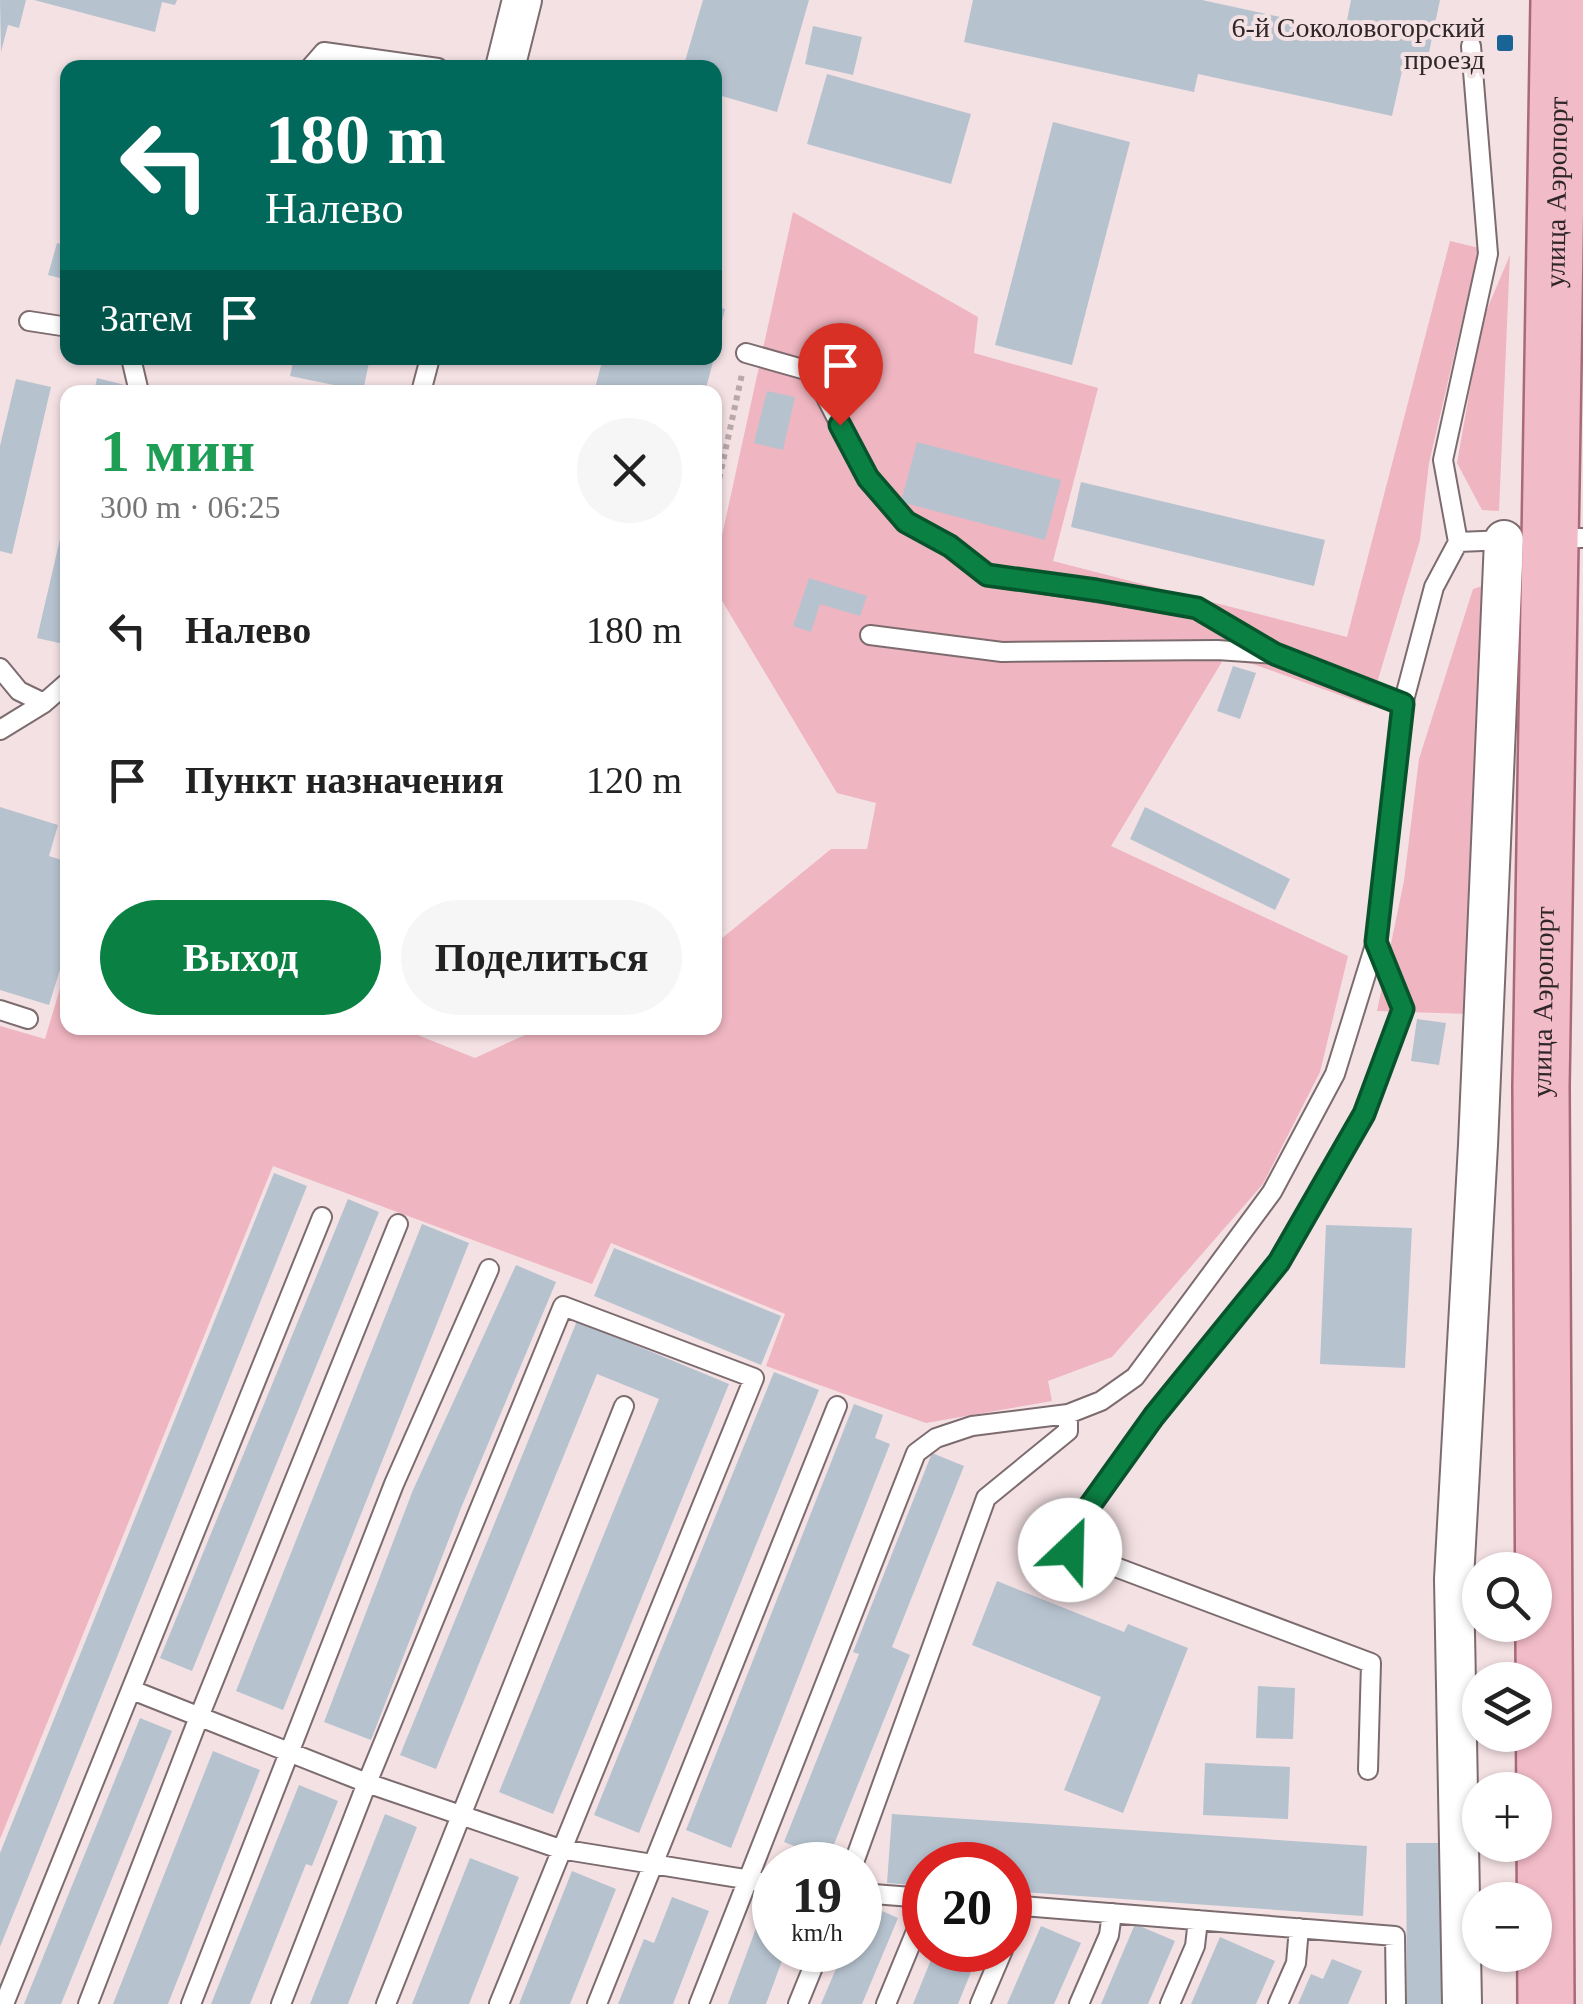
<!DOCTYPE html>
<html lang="ru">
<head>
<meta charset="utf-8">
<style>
	:root { --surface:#fff; --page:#f6f6f6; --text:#222; --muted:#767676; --accent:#0b8043 }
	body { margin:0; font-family:Georgia,serif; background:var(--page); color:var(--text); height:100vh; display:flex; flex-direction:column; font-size:38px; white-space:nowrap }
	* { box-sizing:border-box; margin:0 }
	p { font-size:32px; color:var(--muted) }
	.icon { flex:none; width:55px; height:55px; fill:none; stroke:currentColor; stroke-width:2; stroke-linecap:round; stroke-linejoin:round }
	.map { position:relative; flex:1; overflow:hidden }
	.drawer { position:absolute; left:60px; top:385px; width:662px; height:650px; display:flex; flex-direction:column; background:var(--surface); border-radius:20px; box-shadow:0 2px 8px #0004 }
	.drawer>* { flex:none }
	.hud { position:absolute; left:60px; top:60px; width:662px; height:305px; border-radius:20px; box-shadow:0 2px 8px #0004; background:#00695c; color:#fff; overflow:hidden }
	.tools { position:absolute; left:1462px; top:1552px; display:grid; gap:20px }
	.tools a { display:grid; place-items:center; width:90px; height:90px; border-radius:50%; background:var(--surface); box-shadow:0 2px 8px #0004; font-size:50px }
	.speed { position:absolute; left:752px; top:1842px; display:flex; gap:20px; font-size:50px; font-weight:700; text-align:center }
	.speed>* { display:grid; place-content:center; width:130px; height:130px; border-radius:50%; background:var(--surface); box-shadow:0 2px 8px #0004; line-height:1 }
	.speed small { font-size:25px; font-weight:400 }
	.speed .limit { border:15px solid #d22; background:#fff; color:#111 }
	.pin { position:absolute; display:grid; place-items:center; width:85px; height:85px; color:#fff; margin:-102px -42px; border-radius:50% 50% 50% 0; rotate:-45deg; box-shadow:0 0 10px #0007 }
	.pin .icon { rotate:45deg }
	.me { position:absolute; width:110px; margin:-55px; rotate:24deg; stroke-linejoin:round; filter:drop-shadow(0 0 8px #0008) }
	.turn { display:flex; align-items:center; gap:35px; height:210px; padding:0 40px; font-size:45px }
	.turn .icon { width:130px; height:130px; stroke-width:2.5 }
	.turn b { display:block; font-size:70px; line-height:85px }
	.then { display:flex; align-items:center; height:95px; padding:0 40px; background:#0003; gap:20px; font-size:38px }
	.round { display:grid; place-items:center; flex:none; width:105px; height:105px; border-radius:52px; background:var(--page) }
	.headline { display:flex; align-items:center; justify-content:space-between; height:170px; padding:0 40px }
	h1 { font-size:60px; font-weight:800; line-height:75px; color:#1e9e55 }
	.primary-button { display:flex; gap:20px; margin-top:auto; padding:20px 40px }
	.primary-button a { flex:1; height:115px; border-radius:60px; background:var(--accent); color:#fff; font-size:40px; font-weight:800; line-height:115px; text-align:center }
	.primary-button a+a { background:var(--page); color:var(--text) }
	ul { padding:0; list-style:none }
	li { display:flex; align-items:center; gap:30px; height:150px; padding:0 40px }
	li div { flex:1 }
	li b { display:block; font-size:38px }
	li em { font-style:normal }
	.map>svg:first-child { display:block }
	.green { fill:#efb5c0 }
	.building { fill:#b6c3cf }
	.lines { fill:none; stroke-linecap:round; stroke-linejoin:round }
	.lane-casing { stroke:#7d6c6f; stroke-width:22 }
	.street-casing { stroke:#7d6c6f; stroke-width:42 }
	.primary-casing { stroke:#a86a78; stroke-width:60 }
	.path { stroke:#b8a8ab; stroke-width:6; stroke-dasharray:5 5; stroke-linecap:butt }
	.lane { stroke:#fff; stroke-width:18 }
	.street { stroke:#fff; stroke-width:38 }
	.primary { stroke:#f2bbc8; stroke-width:55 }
	.route-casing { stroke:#07532c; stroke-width:25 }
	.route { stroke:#0b8043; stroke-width:18 }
	.poi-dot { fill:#186497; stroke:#f4e1e4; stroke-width:4 }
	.labels { text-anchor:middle; stroke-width:8; stroke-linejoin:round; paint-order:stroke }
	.poi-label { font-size:28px; fill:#2e2628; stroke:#f4e1e4; text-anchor:end }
	.street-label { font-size:28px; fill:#2e2628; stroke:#f4e1e4 }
</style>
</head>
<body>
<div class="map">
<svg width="1583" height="2004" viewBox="0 0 1583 2004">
	<rect width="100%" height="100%" fill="#f4e1e4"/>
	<!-- green -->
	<path class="green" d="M793 212 978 317 974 353 1098 388 1053 561 1347 637 1450 241 1479 248 1429 463 1420 540 1370 706 1253 664 1223 660 1111 846 1348 956 1320 1072 1263 1184 1112 1357 1048 1381 1052 1401 926 1423 766 1366 785 1314 611 1243 592 1284 273 1166 0 1839V1026L45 1039 67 965 68 1028H400L475 1058 540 1028H715V944L831 849H867L876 803 837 793 715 589V539L721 540Z
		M1510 255 1499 511 1482 510 1457 463 1482 321Z
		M1492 583 1470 1014 1377 1011 1404 881 1419 759 1473 589Z"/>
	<!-- building -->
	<path class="building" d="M0 0H26L19 28 8 25 1 52Z
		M34 0H177L175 5 162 2 155 32Z
		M703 0H809L777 112 715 94V68H683Z
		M973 0H1202L1345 31 1351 0H1440L1428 57 1406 53 1392 116 1198 74 1194 92 964 42Z
		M813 26 862 37 853 75 805 64Z
		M827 74 971 114 951 184 807 144Z
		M1053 122 1130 142 1072 365 995 345Z
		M57 243 68 246V280L48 275Z
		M715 306 725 309 716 346H715Z
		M294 358H370L363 391 290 376Z
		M603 358H714L705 392H594Z
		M97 378 129 386 128 392H94Z
		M16 379 51 387 12 554 0 551V446Z
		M767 391 795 397 783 450 754 443Z
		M917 442 1061 480 1045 540 901 502Z
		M1081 482 1325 540 1314 586 1071 527Z
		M66 513H68V645L37 638Z
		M809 578 867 596 860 616 820 604 811 632 793 626Z
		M1233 666 1256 673 1240 719 1217 711Z
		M0 807 58 825 49 856 68 862V944L49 1005 0 990Z
		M1145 807 1290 879 1275 910 1130 839Z
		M1417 1019 1446 1023 1439 1065 1411 1061Z
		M274 1173 307 1186 0 1947V1853Z
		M348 1199 379 1212 192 1671 160 1658Z
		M422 1224 469 1243 283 1710 236 1691Z
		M1326 1225 1412 1228 1405 1368 1320 1364Z
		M614 1248 781 1316 761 1365 594 1296Z
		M516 1265 556 1282 461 1508 371 1740 324 1722 413 1490Z
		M577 1321 729 1384 553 1814 499 1792 659 1399 597 1374 436 1769 400 1755Z
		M774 1372 819 1390 639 1833 594 1815Z
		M854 1404 883 1415 875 1438 890 1444 731 1848 686 1830Z
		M932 1453 964 1466 892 1647 910 1655 828 1859 784 1842 859 1654 853 1652Z
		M997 1581 1124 1632 1128 1624 1188 1648 1123 1813 1064 1790 1101 1697 972 1645Z
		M1258 1686 1295 1688 1293 1739 1256 1738Z
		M140 1718 172 1731 61 2004H24Z
		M213 1751 260 1770 168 2004H113Z
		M1205 1763 1290 1767 1288 1819 1203 1815Z
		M299 1785 338 1801 312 1866 306 1864 250 2004H211Z
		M385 1814 417 1827 348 2004H310Z
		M892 1814 1367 1846 1363 1916 1010 1891V1865H925V1886L887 1883Z
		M1406 1843H1445L1447 2004H1407Z
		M470 1858 519 1877 469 2004H412Z
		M572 1871 616 1889 570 2004H519Z
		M672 1897 709 1911 673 2004H618L644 1939 654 1943Z
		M864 1903 898 1918 862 2004H821L844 1950H860V1912Z
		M762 1912 775 1917V1950H786L766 2004H728Z
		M1135 1924 1175 1941 1148 2004H1101Z
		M1041 1926 1081 1943 1054 2004H1007Z
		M1220 1937 1275 1961 1256 2004H1191Z
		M935 1950H980L958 2004H913Z
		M1332 1959 1362 1971 1348 2004H1298L1311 1974 1323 1979Z"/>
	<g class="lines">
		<defs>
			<path id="lane" d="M310 68 324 52 438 68
				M29 321 68 327
				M746 353 813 372 868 479 907 522 950 546 987 575 1197 608 1275 654
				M131 358 139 392
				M421 392 430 358
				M1553 538H1583
				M1458 542 1507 540
				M870 635 1002 652 1217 650 1275 654 1403 704
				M0 668 19 691 44 703 68 682
				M0 730 44 703
				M0 1010 28 1019
				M132 1690 367 1783 560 1849 775 1884
				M1368 1770 1371 1663 1070 1550 1076 1525 1154 1416 1279 1262 1364 1114 1403 1009 1376 942
				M853 1865 986 1498 1068 1431V1414
				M860 1893 925 1898
				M1010 1905 1395 1936 1396 2004
				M1010 1935 1013 1905
				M4 2004 322 1217
				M88 2004 199 1717 398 1224
				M191 2004 394 1484 489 1269
				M281 2004 367 1783 563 1306 754 1378 499 2004
				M386 2004 624 1406
				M597 2004 837 1406
				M699 2004 916 1453 936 1438 972 1426 1068 1414 1101 1401 1135 1377 1272 1192 1335 1074 1376 942 1403 704 1434 587 1458 542 1443 460 1488 254 1471 46
				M798 2004 820 1950
				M886 2004 919 1924 921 1898
				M980 2004 1003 1950
				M1079 2004 1109 1935 1112 1913
				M1170 2004 1195 1946 1198 1920
				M1278 2004 1296 1963 1299 1928"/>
			<path id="street" d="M505 68 522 0
				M1462 2004 1454 1579 1478 1145 1504 540"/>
			<g id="primary">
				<path id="s1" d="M1546 2004 1541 1087 1559 0"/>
			</g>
		</defs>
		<!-- lane casing -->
		<use href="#lane" class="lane-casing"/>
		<!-- street casing -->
		<use href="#street" class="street-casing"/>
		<!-- primary casing -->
		<use href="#primary" class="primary-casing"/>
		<!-- path -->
		<path class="path" d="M715 498 742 374"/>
		<!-- lane -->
		<use href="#lane" class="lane"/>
		<!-- street -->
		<use href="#street" class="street"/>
		<!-- primary -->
		<use href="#primary" class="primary"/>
	</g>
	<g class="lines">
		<defs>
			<path id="route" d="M840 425 868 478 906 522 950 546 987 575 1096 590 1197 608 1275 654 1403 704 1376 942 1403 1009 1364 1114 1279 1262 1154 1416 1076 1525 1070 1550"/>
		</defs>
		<!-- route casing -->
		<use href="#route" class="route-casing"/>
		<!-- route -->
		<use href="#route" class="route"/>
	</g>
	<!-- markers -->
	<rect class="poi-dot" x="1495" y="33" width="20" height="20" rx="5"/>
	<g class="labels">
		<!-- poi labels -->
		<g class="poi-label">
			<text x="1485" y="37">6-й Соколовогорский<tspan x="1485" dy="32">проезд</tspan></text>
		</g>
		<!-- street labels -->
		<g class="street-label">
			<text dy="10" stroke="none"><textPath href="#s1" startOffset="1812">улица Аэропорт</textPath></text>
			<text dy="10" stroke="none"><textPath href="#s1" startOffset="1002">улица Аэропорт</textPath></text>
		</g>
	</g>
</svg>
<div class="tools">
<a><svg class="icon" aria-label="search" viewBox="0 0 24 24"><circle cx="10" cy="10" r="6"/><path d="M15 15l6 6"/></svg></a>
<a><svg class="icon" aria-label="layers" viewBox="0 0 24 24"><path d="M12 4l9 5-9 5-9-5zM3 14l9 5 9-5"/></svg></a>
<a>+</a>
<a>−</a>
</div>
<div class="speed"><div>19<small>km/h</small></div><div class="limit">20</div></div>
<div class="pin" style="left:840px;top:425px;background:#d93025"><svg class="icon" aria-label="arrive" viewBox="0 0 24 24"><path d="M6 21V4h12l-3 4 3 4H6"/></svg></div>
<svg class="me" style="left:1070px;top:1550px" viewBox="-20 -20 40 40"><circle r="19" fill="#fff"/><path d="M0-13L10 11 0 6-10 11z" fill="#0b8043"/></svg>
<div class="hud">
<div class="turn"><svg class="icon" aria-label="left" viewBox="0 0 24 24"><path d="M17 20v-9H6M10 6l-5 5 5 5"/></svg><div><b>180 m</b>Налево</div></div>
<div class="then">Затем<svg class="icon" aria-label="arrive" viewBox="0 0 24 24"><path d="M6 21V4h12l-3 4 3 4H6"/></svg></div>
</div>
<section class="drawer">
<div class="headline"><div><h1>1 мин</h1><p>300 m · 06:25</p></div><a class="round"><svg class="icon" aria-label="close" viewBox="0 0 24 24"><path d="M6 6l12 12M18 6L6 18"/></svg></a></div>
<ul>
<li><svg class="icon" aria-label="left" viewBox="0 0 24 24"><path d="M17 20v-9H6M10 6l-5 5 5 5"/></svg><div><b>Налево</b></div><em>180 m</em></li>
<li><svg class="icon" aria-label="arrive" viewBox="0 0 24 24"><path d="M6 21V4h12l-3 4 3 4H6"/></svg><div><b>Пункт назначения</b></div><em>120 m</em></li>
</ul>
<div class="primary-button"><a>Выход</a><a>Поделиться</a></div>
</section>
</div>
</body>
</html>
